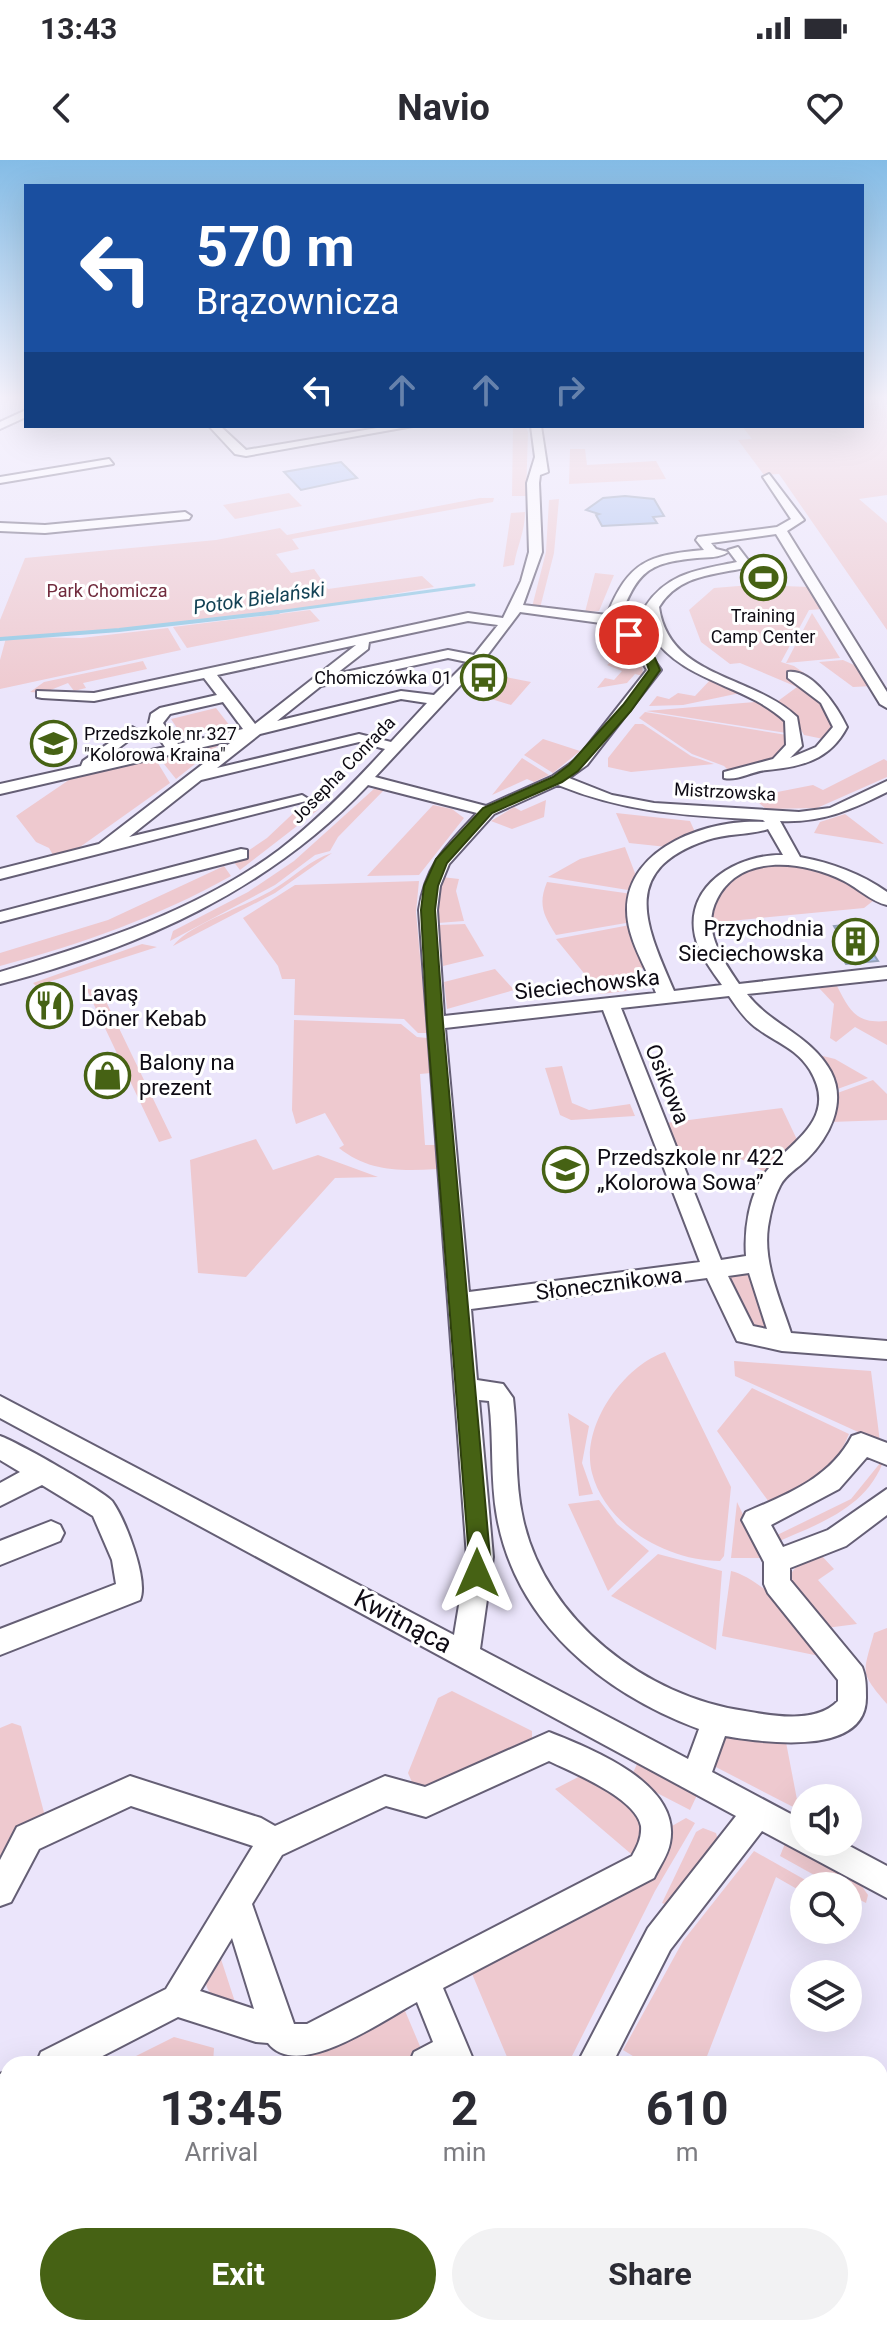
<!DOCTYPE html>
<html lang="en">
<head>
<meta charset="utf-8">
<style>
	:root { --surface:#fff; --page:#f2f2f3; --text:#2b2b33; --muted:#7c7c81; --accent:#466214 }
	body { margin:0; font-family:Roboto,sans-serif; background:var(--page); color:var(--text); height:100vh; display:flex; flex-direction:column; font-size:30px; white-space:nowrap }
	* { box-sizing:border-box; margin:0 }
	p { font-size:26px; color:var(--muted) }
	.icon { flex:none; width:44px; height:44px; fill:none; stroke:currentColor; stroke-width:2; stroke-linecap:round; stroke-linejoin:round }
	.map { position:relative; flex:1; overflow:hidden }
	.panel { position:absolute; left:0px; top:1896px; width:888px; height:280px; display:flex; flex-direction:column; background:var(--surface); border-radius:24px 24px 0 0; box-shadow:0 8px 32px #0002 }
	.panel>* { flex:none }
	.hud { position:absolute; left:24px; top:24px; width:840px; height:244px; border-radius:0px; box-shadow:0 8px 32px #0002; background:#1a4fa0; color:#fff; overflow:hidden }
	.tools { position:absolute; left:790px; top:1624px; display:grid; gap:16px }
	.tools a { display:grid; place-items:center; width:72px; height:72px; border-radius:50%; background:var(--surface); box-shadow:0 8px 32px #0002; font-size:40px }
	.pin { position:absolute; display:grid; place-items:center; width:68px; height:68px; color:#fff; margin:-34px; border:4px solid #fff; border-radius:50%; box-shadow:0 2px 8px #0007 }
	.me { position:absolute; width:88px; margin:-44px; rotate:0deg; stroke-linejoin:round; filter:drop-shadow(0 0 6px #0008) }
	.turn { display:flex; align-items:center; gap:28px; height:168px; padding:0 40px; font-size:36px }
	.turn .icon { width:104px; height:104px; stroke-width:2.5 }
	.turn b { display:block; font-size:56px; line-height:68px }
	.lanes { display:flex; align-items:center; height:76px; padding:0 40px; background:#0003; justify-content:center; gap:40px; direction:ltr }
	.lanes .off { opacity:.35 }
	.eta { display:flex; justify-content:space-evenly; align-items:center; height:136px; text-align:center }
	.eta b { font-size:48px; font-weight:700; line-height:56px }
	.cta { display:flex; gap:16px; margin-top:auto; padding:16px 40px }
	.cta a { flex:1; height:92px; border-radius:48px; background:var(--accent); color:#fff; font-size:32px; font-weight:700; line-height:92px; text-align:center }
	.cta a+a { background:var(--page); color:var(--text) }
	.status { display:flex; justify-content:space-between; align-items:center; height:56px; padding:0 40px; background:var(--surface); direction:ltr }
	.status svg { height:22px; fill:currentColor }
	header { display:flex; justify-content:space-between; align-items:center; height:104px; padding:0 40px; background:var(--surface); font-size:36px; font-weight:700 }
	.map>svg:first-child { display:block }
	.green { fill:#eec9cf }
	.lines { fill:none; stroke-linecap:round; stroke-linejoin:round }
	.stream-far1 { stroke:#8fc7e3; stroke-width:3 }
	.stream { stroke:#8fc7e3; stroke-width:4 }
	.building { fill:#abc2f0; stroke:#97a3ba; stroke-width:2 }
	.minor-casing { stroke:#655f75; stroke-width:4 }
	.minor { fill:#fff; fill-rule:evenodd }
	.route { fill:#466214; stroke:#2e400d; stroke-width:2 }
	.labels { text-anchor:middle; stroke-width:6; stroke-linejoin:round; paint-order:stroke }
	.far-park-label { font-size:18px; fill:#702b3d; stroke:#fff }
	.far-poi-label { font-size:18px; fill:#0e0b14; stroke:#fff }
	.far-street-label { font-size:18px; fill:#0e0b14; stroke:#fff }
	.far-water-label { font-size:20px; font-style:italic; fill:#134255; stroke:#fff }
	.poi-label { font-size:22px; fill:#0e0b14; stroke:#fff; text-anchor:start }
	.street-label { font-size:22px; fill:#0e0b14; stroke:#fff }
	.near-street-label { font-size:26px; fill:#0e0b14; stroke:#fff }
</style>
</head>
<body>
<div class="status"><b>13:43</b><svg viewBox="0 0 49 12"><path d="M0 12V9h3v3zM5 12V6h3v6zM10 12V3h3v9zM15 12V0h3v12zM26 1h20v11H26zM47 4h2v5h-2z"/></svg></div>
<header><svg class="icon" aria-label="back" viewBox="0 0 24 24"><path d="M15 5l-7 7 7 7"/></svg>Navio<svg class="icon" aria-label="heart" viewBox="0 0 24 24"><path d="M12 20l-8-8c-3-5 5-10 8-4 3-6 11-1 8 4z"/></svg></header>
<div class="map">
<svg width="887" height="2176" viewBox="0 0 887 2176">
	<rect width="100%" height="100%" fill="#ebe5fb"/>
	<!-- green -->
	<path class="green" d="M862 235H887V335L859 339 887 363V470L779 314 764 315 738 280 752 279 742 266H862Z
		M513 266H525L528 272 526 336H512Z
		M570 289H585L587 305 656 301 666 319 569 324Z
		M289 333 302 346 235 359 223 345Z
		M480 338H494L493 342 292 379 299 389 276 394 291 413 314 409 328 429 422 416 434 427C295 451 156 472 15 477L81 478 168 468 181 490 0 529V500L6 478 0 477V460L25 398 216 380 280 368 287 375Z
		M559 339 554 393 540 448 532 447 546 392 549 340Z
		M525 352C525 372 517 386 514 405L503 407 511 353Z
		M595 413 614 415 599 451 585 452Z
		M751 425 810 427 823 449 809 450 781 502 794 506 814 520 799 523C816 538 839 555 828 580L804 575 791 552 778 541 797 527 740 503 730 504 701 482 689 450 714 428Z
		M310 450 320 461 187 488 173 467Z
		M812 453 840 498 786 503Z
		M625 491 634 502H642L643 516 635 514 627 523 597 528 605 518 614 520 622 511 607 505Z
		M843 500 863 509 873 526 853 527 819 502Z
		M143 501 147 509 83 523 86 528 74 531 68 523 43 533 30 532 44 522Z
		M506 517 531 522 511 545 488 538Z
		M711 519 745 532 683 545 649 546 657 536 669 539 678 533 695 536Z
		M767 541 782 551 793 574 646 551Z
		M216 548 230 566 183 577 171 559Z
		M645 552 793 576C784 602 755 606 731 613L724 606 692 594 639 558Z
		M635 564H643L691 596 714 604 631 612 608 607V598Z
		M237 579 229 587 219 585 176 619 156 594Z
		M543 579 580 591 553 613 524 595Z
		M153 595 170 623 80 687 53 695 49 688 36 682 16 656 82 611Z
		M522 598 549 615 534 622 527 619 492 635Z
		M884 599 887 601V617L817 648 766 649 752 637 813 625 823 630Z
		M375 628 385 629 338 677 330 691 315 695 275 725 170 781 173 771 248 732 294 701Z
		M546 640 544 657 512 669 491 661 514 647 521 651Z
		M303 644 319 649 240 710 233 701 267 678Z
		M433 645 452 649 464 658 419 715 367 716Z
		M616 653 690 661 695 672 667 687 629 683Z
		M845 654 884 684 814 673 820 662Z
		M625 687 638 721 634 731 548 717 580 699Z
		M332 693 275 733 173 786C189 764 247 746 274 729 294 717 311 699 332 693Z
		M785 704 818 710 878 737 864 748 709 763C713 718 744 706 785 704Z
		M224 706 231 716C158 757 81 784 0 806V793L108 760Z
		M442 717 459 719 456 731 464 761 438 763 437 735Z
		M419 721 416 752 427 873H418L404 859 294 855 295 819H282L278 806 243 758 295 725Z
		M547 722 632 734V762L556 775C543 755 538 744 547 722Z
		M465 764 484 796 443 806 439 765Z
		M635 764 648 801 626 831 601 834 556 779Z
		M142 784 157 787 36 826 33 823Z
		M495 809 514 830 447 849 444 822Z
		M837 826C850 851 856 864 887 861V885L855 867 836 882 830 878 834 844 819 828Z
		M86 828 102 833 172 978 159 982Z
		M294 860 401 864 417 877 427 878 431 913 420 914 425 985H437V1009C401 1011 369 1012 339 988L344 985 325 953 296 964 292 950Z
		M819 895 835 899 868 918 832 931Z
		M562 906 572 943 589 950 630 944 635 956 571 960 560 955 545 908Z
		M873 920 887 934V960L830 962 832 935Z
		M782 948 800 986 767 1013 741 999 684 1005 666 963Z
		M256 979 273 1010 318 995 378 1017 335 1018 246 1117 198 1113 190 1000Z
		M754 1109 769 1170H754L726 1112Z
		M665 1192 731 1327 724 1396 720 1401C669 1401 606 1367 592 1313 580 1267 623 1206 665 1192Z
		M734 1201 871 1211 880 1282 735 1216Z
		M752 1228 849 1274C831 1317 809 1324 769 1342L717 1271Z
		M568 1253 589 1266 582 1303 593 1334 579 1336Z
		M885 1297C868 1348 820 1363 775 1383L771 1378 851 1339Z
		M599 1340 617 1364 649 1391 608 1431 568 1344Z
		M737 1342 762 1394 761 1398H731Z
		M658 1394 722 1411 716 1490 611 1436Z
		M820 1394 834 1409 818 1420 857 1464 826 1468 788 1428C789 1406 801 1403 820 1394Z
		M731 1411C765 1419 810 1473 834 1499L722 1476Z
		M887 1468V1544C859 1511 863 1514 874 1473Z
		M452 1531 532 1571V1582L438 1631 415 1629 408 1613 438 1538Z
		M12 1563 21 1566 46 1660 0 1714V1568Z
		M727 1575 785 1577 799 1650 710 1604Z
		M638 1602 698 1633 690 1650 630 1619Z
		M586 1613 644 1656 637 1699 555 1629Z
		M686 1658 695 1663 655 1731 568 1904H510L470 1809 649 1715 665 1670Z
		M703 1668 716 1673 718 1680 667 1745 662 1743 696 1672Z
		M786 1681 859 1722 868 1735 866 1743 848 1734V1726H834L780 1696Z
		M754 1691 816 1726H804V1733L776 1717 704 1904H646L623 1890 683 1781Z
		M218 1790 237 1848C200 1835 199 1821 218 1790Z
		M403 1846 422 1891 398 1904H306L303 1898Z
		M174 1877 214 1888 213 1904H120Z
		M8 1961V2079L0 2078V1965Z
		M208 2168H306L292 2176H210Z
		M350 2168H429L426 2176H337Z
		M650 2168H799V2176H651Z"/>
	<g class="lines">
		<!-- stream-far1 -->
		<path class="stream-far1" d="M263 454 474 425"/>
		<!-- stream -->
		<path class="stream" d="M0 479 119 470 278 452"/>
	</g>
	<!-- building -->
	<path class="building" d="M341 302 357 318 301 330 284 312Z
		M625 336 654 339 664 356 653 357 657 363 602 366 596 355 599 354 586 350 603 338Z
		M854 764 878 801 846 804 836 786 845 785 834 766Z"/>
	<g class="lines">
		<defs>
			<path id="minor" d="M26 250V257L0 269V262Z
				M209 266H220L246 290 389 266H413L246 296 235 294Z
				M531 266H541L548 312 540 315 539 323 542 392 523 445 607 455C629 401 648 395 704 390L696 380 698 377 777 367 791 359 763 317 769 314 804 360 787 371 887 532V548L880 544 776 374 711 383 716 389 728 392C720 398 708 397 697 398 645 403 638 413 619 459L629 469 648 466 645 447C668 412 699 410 737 402L728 390 738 387 751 404 749 407C715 415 679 414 659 447 669 518 751 514 797 557L802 586 790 598 816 587 833 567 821 543 788 518V512C813 509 838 548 847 567 830 600 801 607 767 610 752 611 739 621 724 618V612L773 599 786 585 785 561C744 523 683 523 651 474L637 476 661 510 587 605 569 618 612 635 654 643 799 652 830 648 887 621V632C851 650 821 663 780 661L800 697C832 703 860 713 887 732V745C872 742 858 728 844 721 805 701 741 692 717 739 701 769 722 799 739 824L887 807V819L747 834C772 866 811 875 831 912 847 943 829 978 806 1000 798 1008 785 1015 780 1026 774 1037 770 1054 768 1067 763 1103 780 1139 791 1173L887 1181V1199L782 1191 737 1181 707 1118 471 1149 477 1220 503 1224 513 1238C518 1278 514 1320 523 1359 545 1460 646 1537 745 1551 773 1556 816 1564 838 1541V1520L768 1433 764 1424V1402L742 1360 746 1352C788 1334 830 1318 852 1276L861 1273 887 1283V1305L867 1297 839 1329 771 1365 783 1387 828 1370 887 1329V1355L846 1386 790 1408V1420L862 1507C866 1517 866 1526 866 1537 867 1598 761 1582 725 1576L712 1612 804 1661V1682H842L887 1706V1738L762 1671 670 1790 612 1904H577L648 1768 736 1656 0 1258V1236L454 1475 467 1397 419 750C426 703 447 686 477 653L368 625C269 730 139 788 0 824V812C97 783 197 751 279 690 318 660 352 625 385 589L359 582 201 620 129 677 302 635 310 640 0 719V709L99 684 234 580 0 634V624L81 606 83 601 132 567 139 571 137 574 102 601 165 587 149 563 151 554 160 548 217 535 204 518 94 541 42 538 37 537V531L94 533 468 453 503 458 521 421 529 392 527 323 535 297ZM520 452 608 464 633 486 647 510 577 599 553 616 486 646 375 617 483 501ZM468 461 498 465 474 495 448 490 336 514 368 489 369 482ZM356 485 255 564 217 515ZM448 498 467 502 434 535 401 531 277 561 321 526ZM401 539 427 543 391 582 359 574 217 608 260 574ZM223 542 243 569 178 584 163 563 170 554ZM558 625C630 654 687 655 763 660L765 662C711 658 627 686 627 750 627 779 646 807 656 833L444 856 437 750 440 726 449 704 494 654ZM768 669 783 695C739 694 684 724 695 776 699 794 712 811 722 825L674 831C646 766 618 710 707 680 727 673 750 675 768 669ZM729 836C737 848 746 861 758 869 777 883 796 888 810 910 840 960 789 982 765 1013 749 1035 744 1070 746 1096L721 1100 621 848ZM603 850 700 1102 469 1132 445 868ZM749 1113 767 1169 753 1166 728 1116ZM479 1240 489 1241C494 1280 490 1319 497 1357 516 1463 603 1533 699 1569L688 1599 480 1489 493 1397Z
				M109 299 113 304 0 323V317Z
				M185 352 191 356 189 359 45 373 0 371V363L45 365Z
				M241 689 247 690V698L0 762V752Z
				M0 1276C17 1282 102 1330 112 1341 125 1359 149 1420 140 1440L0 1495V1469L116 1424 112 1400 93 1356 42 1325 0 1346V1323L20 1312 0 1300Z
				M51 1361 60 1365 64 1373 60 1381 0 1405V1381Z
				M549 1572C592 1589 682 1624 670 1683 668 1695 659 1707 654 1718L443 1828 475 1904H409L414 1892 433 1882 417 1842C383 1860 298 1922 268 1883L256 1882 178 1857 87 1904H36L41 1892 166 1829 253 1686 131 1646 39 1689 11 1742 0 1746V1700L17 1667 130 1616 261 1658 275 1666 385 1616 425 1627ZM549 1601C572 1612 636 1638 641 1666 642 1678 637 1687 632 1696L307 1864H294L252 1744 282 1695 386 1646 426 1657ZM232 1778 254 1849 200 1831Z
				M8 1910V1945L0 1948V1914Z
				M8 2112V2150L0 2153V2115Z
				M120 2168H157L154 2176H116Z
				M297 2168H343L340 2176H293Z
				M444 2168H480L478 2176H440Z"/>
		</defs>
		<!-- minor casing -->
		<use href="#minor" class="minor-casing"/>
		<!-- minor -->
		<use href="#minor" class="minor"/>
	</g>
	<!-- sky -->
	<linearGradient id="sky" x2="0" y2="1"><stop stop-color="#84bce6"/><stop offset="0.44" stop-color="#f6f3fd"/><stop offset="1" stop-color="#f6f3fd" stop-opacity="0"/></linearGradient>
	<rect width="887" height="540" fill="url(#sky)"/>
	<!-- route -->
	<path class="route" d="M629 472 655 498 660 510 631 551 578 611 562 622 492 653 447 703 438 726 435 750 443 863 490 1397 485 1420 477 1423 469 1420 466 1413 469 1397 427 863 421 750 424 726 436 699 483 648 553 617 569 605 623 545 649 510 646 501 624 475Z"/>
	<!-- icons -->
	<defs>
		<symbol id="stadium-ring" viewBox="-11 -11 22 22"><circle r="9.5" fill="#fff" stroke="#466214" stroke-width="1.5"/><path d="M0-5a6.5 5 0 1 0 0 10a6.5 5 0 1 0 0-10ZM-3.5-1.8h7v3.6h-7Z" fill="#466214"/></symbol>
		<symbol id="bus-ring" viewBox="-11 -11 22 22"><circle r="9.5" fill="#fff" stroke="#466214" stroke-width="1.5"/><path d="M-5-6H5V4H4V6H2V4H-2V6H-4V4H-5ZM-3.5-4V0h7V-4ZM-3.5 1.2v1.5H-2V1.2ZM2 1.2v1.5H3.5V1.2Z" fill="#466214"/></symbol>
		<symbol id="school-ring" viewBox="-11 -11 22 22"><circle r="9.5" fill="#fff" stroke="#466214" stroke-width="1.5"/><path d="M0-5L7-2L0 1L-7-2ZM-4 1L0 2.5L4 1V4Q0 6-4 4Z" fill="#466214"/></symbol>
		<symbol id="building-ring" viewBox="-11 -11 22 22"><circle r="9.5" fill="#fff" stroke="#466214" stroke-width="1.5"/><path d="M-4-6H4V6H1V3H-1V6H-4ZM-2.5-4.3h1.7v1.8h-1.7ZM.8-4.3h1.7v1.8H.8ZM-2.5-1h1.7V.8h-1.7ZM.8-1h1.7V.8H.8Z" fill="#466214"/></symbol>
		<symbol id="restaurant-ring" viewBox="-11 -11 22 22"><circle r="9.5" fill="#fff" stroke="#466214" stroke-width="1.5"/><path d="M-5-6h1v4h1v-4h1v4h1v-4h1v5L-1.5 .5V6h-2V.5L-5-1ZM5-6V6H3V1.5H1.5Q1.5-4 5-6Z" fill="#466214"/></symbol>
		<symbol id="shop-ring" viewBox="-11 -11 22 22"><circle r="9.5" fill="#fff" stroke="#466214" stroke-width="1.5"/><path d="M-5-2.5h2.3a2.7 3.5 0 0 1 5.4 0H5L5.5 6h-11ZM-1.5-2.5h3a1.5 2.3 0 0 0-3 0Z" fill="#466214"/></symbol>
	</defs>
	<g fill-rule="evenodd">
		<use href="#stadium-ring" x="738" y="392" width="51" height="51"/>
		<use href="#bus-ring" x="458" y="492" width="51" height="51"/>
		<use href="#school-ring" x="28" y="558" width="51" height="51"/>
		<use href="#building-ring" x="830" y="756" width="51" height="51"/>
		<use href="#restaurant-ring" x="24" y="820" width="51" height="51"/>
		<use href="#shop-ring" x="82" y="890" width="51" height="51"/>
		<use href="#school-ring" x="540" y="984" width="51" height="51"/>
	</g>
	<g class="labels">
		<!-- far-park labels -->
		<g class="far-park-label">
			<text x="107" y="437">Park Chomicza</text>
		</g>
		<!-- far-poi labels -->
		<g class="far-poi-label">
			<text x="763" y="462">Training<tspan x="763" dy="21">Camp Center</tspan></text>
			<text x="452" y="524" text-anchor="end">Chomiczówka 01</text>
			<text x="84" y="580" text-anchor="start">Przedszkole nr 327<tspan x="84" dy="21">"Kolorowa Kraina"</tspan></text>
		</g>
		<!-- far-street labels -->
		<g class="far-street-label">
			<text transform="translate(343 610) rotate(-46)" y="6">Josepha Conrada</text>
			<text transform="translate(725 632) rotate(3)" y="6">Mistrzowska</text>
		</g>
		<!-- far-water labels -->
		<g class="far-water-label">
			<text transform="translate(259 438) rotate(-8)" y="7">Potok Bielański</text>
		</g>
		<!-- poi labels -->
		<g class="poi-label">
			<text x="824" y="776" text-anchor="end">Przychodnia<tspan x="824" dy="25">Sieciechowska</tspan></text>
			<text x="81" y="841">Lavaş<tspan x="81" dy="25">Döner Kebab</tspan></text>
			<text x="139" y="910">Balony na<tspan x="139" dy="25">prezent</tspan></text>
			<text x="597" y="1005">Przedszkole nr 422<tspan x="597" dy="25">„Kolorowa Sowa”</tspan></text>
		</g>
		<!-- street labels -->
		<g class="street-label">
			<text transform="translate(587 824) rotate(-6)" y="8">Sieciechowska</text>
			<text transform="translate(668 924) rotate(68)" y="8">Osikowa</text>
			<text transform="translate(609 1123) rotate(-7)" y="8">Słonecznikowa</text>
		</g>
		<!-- near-street labels -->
		<g class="near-street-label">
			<text transform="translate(403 1461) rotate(28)" y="9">Kwitnąca</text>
		</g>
	</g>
</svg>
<div class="tools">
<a><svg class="icon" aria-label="sound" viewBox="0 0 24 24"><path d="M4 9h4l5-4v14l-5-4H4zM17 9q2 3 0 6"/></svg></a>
<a><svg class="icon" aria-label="search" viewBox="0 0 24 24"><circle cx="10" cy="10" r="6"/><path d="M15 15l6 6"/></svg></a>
<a><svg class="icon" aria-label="layers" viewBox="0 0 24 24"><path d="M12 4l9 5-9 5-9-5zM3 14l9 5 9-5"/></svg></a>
</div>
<div class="pin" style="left:629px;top:475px;background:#d93025"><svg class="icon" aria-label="arrive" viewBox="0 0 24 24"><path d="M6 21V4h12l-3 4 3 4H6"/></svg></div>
<svg class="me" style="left:477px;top:1413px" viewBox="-20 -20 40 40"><path d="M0-17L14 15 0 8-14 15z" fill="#466214" stroke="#fff" stroke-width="4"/></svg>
<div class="hud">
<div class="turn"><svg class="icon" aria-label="left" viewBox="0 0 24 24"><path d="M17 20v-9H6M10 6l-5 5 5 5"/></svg><div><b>570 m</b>Brązownicza</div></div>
<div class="lanes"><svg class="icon" aria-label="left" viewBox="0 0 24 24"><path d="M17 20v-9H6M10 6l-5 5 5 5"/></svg><svg class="icon off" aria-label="ahead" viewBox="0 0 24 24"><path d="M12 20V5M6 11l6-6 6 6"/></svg><svg class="icon off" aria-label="ahead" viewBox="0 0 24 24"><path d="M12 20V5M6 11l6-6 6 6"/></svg><svg class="icon off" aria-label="right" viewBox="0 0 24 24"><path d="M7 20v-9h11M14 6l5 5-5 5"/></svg></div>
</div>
<section class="panel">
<div class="eta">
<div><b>13:45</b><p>Arrival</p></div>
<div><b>2</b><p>min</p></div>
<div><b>610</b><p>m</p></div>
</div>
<div class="cta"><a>Exit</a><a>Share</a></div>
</section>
</div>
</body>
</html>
